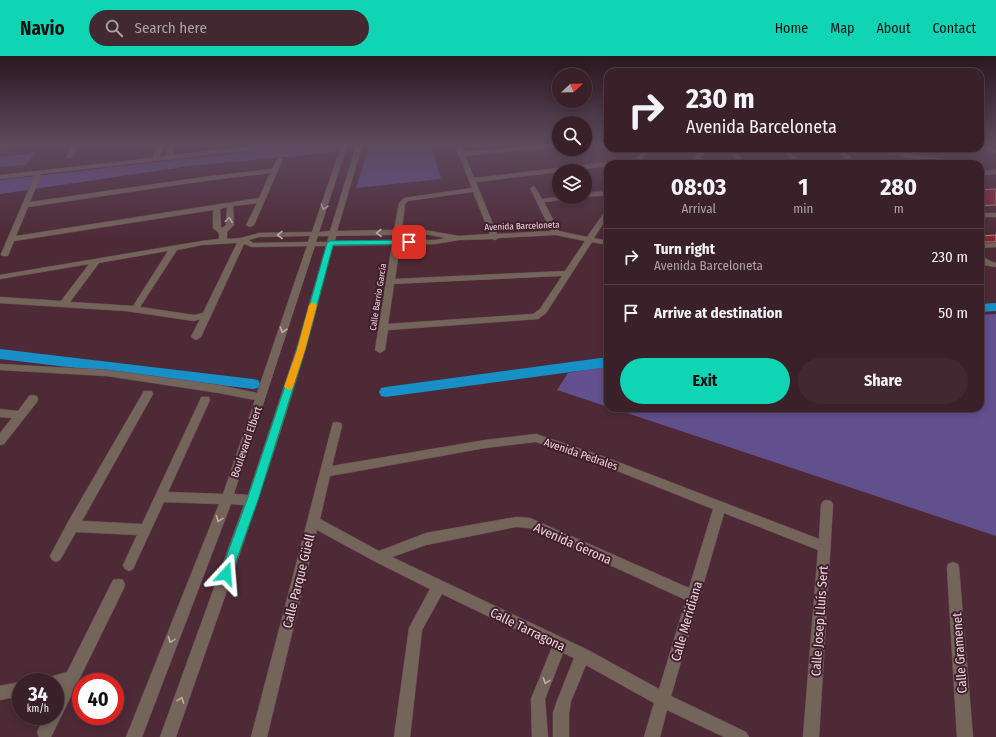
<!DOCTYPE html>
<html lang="en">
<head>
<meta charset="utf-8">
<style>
	:root { --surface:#3a2029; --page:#412831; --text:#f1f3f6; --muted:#aba3a8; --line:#543e46; --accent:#0fd5b4 }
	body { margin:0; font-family:"Fira Sans Condensed",sans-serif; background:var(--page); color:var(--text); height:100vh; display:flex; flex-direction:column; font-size:15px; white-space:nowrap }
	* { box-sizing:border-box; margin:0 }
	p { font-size:13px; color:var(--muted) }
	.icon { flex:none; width:22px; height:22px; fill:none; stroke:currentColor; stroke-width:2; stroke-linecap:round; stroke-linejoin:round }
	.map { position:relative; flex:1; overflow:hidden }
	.side { position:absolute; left:604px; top:104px; width:380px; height:252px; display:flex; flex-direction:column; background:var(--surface); border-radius:12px; box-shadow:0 2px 10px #0003,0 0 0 1px var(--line) }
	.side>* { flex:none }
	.hud { position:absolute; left:604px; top:12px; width:380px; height:84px; border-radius:12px; box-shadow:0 2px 10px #0003,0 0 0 1px var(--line); background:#3a2029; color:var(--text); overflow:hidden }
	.needle { width:26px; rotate:68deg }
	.controls { position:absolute; left:552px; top:12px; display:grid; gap:8px }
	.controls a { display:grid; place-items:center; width:40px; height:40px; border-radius:50%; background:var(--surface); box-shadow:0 2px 10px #0003,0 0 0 1px var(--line); font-size:20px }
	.speed { position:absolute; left:12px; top:617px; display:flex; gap:8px; font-size:20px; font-weight:700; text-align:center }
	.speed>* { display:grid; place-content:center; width:52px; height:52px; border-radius:50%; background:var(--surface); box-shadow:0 2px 10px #0003,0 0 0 1px var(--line); line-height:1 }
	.speed small { font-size:10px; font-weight:400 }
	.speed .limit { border:6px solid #d22; background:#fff; color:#111 }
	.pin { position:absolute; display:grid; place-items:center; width:34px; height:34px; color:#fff; margin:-17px; border-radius:8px; box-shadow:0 2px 6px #0006 }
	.me { position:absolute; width:44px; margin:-22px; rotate:19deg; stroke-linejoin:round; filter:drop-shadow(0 0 3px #0008) }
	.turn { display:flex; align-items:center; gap:14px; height:84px; padding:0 16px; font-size:18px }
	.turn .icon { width:52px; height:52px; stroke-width:2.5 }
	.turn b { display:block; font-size:28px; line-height:34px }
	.eta { display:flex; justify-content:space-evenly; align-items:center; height:68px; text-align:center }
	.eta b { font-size:24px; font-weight:700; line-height:28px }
	.primary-button { display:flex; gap:8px; margin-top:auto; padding:8px 16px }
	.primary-button a { flex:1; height:46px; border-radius:24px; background:var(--accent); color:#111; font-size:16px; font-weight:700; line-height:46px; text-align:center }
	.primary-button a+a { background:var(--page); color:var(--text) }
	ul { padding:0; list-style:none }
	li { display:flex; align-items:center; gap:12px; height:56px; padding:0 16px; border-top:1px solid var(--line) }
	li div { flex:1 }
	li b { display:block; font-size:15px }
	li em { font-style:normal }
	header { display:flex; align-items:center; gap:24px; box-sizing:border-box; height:56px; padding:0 20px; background:var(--accent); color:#111 }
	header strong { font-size:19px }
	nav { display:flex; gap:22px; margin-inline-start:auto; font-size:14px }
	.search { width:280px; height:36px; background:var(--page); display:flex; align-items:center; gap:10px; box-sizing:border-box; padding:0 14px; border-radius:22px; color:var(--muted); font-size:15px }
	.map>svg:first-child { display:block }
	.green { fill:#63508f }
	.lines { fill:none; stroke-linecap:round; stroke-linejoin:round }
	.canal { fill:#1790c8; fill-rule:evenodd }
	.building { fill:#872836; stroke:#b48687 }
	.minor-casing { stroke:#6b4955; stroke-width:1 }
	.minor { fill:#74655a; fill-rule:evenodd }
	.oneway { stroke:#c3aeae }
	.route { fill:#0fd5b4; stroke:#0a8a75 }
	.slow { fill:#f59e0b }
	.labels { text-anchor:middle; stroke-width:4; stroke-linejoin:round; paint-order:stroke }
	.far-street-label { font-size:9px; fill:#edd5dc; stroke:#421f2d }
	.street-label { font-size:11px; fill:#edd5dc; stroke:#421f2d }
	.near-street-label { font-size:13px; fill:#edd5dc; stroke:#421f2d }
</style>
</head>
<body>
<header>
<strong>Navio</strong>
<div class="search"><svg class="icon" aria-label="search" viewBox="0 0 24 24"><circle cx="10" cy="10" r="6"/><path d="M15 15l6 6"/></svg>Search here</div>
<nav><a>Home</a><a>Map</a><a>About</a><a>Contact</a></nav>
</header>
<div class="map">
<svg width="996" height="681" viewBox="0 0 996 681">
	<rect width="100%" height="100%" fill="#4e2a37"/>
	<!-- green -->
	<path class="green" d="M324 87H341L336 96 190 110 0 138V124Z
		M430 87 441 123 356 132 370 89Z
		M35 97 26 109 0 111V101Z
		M996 258V480L612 352H980V259Z
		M608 310V351L557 334 568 317Z"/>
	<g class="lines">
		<!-- canal -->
		<path class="canal" d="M996 247V255L980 256V248Z
			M0 293 253 323 258 324 260 328 258 332 253 333 0 303Z
			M608 301V311L386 341 381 340 379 336 381 332 386 331Z"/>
	</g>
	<!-- building -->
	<path class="building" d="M996 133V149L980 150V134Z
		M996 179V186H980V180Z"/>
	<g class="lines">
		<defs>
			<path id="minor" d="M23 87 21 90 0 92V88Z
				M73 87H99L77 91 72 102H68L67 101Z
				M158 87H164L160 101 166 100 170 87H176L173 99 280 87H300L297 89 41 118 30 146 204 121 272 113 277 103 280 101 283 103 254 169 250 171 246 169 257 147 233 150 234 169 227 176V183L241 182 259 177 312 176 342 87H348L319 176 330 175 357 87H363L337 175 394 174 399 147 404 142 472 132 454 87H460L464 96 559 87V90L465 100 474 122 608 106 611 108H608V110L476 126 497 178 551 175 530 132 533 130 535 131 542 143 559 141H575L572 143 544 146 559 175 587 181 606 154 608 153V160L594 182 608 185V189L592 186 546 257 538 263 388 274 385 294 380 297 375 294 392 189 333 190C323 225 315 261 305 295 267 425 220 553 176 681H160L244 449 231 448 142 681H126L219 448 164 446 133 513 129 515 125 513 123 509 137 479 76 476 60 504 56 506 52 504 50 500 68 466 144 335H152L153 338 82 465 142 468 200 344 201 341H209L210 344 168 436 223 438 255 344 219 337 107 320 0 314V308L107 314 219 329 257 337 307 190 252 191 244 188 201 281 196 284 191 281 200 263 194 265 126 255 0 247V241L61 245 89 208 0 223V219L202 185 219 183V177L213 172V154L14 185 8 200H2L1 198 35 119 0 123V119L153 102ZM270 117 259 142 16 180 28 151 204 125ZM473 136 490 178 459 180 424 174H402L405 148 408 145ZM227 151 226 169 222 172 221 171 220 153ZM424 178 446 182 435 184H400L401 179ZM394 179 393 184 335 185 336 180ZM556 179 585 185 565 215 395 223 400 189 435 188 459 184 492 183 495 184 499 182ZM310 180 308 186 253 187 249 184 259 181ZM318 180H329L327 186H316ZM237 187 203 257 194 259 140 251 177 194 202 189ZM315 190H326L296 294 248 439 234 438ZM168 195 133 250 70 246 99 207ZM562 220 540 253 533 258 388 268 394 228Z
				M980 88 996 93V97L980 92Z
				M643 92H649L639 108H633Z
				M699 92H705L698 108H692Z
				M727 92H733L745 108H739Z
				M781 92H787L802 108H796Z
				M835 92H875L958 106 961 108H947L870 95H844L858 108H851Z
				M996 114V118L980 119V115Z
				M608 135V139L585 141V137Z
				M980 157H996V161H980Z
				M996 187V191L980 192V188Z
				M980 199 990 205 996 207V211L984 209 980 205Z
				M33 339 37 340 38 343 37 346 4 388 0 389V377L12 362 0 361V353L18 355 29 340Z
				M337 366 341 367 342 370 332 410 485 384 536 378 605 401 819 483 821 449 823 445 827 444 831 445 833 449 819 681H803L818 494 724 457 671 640 746 676 749 681H724L667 654 660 681H644L654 647 586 609 571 645 569 657V681H553V657L557 645 574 602 563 597 545 643 548 681H532L531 643 552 591 442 538 422 574 410 681H394L409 572 430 533 374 505 317 474 267 681H251L332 370 333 367ZM536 386 597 407 713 453 689 532 530 462 516 461 426 477 379 495 320 463 330 420 485 392ZM516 471 529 472 686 544 659 633 588 594 392 501 426 489Z
				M953 506 958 508 959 512 973 681H957L947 512 948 508Z
				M118 523 123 524 125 529 123 534 51 681H39L37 676 45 660H55V639L58 633H55V626H48L50 621 67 616 113 524Z
				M21 626V640L0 644V630Z"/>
		</defs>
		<!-- minor casing -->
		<use href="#minor" class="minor-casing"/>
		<!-- minor -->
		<use href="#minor" class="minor"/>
	</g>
	<!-- one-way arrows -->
	<defs><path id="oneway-chevron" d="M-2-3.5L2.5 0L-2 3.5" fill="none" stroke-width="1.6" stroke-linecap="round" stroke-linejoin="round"/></defs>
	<g class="oneway">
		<use href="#oneway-chevron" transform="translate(324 151) rotate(109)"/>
		<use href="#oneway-chevron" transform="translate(229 164) rotate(-82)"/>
		<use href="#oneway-chevron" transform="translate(379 177) rotate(179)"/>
		<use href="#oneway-chevron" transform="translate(280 179) rotate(179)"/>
		<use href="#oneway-chevron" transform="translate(283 274) rotate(108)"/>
		<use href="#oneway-chevron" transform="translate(219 463) rotate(111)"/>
		<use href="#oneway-chevron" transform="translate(171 584) rotate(111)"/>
		<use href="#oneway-chevron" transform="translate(546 625) rotate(111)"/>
		<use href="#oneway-chevron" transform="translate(181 644) rotate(-70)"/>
	</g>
	<!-- sky -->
	<linearGradient id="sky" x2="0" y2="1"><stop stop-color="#2b171e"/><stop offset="0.48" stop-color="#5d4a5e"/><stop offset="1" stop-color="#5d4a5e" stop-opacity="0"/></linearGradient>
	<rect width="996" height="183" fill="url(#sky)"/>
	<!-- route -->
	<path class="route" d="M409 184 412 185V188L333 189 305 294 258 444 230 522 226 523 222 522 220 518 247 444 297 294 327 187 330 185Z"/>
	<!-- slow -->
	<path class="slow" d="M313 246 317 249 305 294 293 331 289 334 284 331 297 294 309 249Z"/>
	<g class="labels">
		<!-- far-street labels -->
		<g class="far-street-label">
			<text transform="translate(522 170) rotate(-2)" y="3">Avenida Barceloneta</text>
			<text transform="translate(378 241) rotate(-81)" y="3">Calle Barrio García</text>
		</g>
		<!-- street labels -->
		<g class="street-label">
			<text transform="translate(246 386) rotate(-71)" y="4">Boulevard Elbert</text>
			<text transform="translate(581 398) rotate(19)" y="4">Avenida Pedrales</text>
		</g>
		<!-- near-street labels -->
		<g class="near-street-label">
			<text transform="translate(573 487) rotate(24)" y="5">Avenida Gerona</text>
			<text transform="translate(298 525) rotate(-76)" y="5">Calle Parque Güell</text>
			<text transform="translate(686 565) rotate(-74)" y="5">Calle Meridiana</text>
			<text transform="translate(819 565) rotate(-86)" y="5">Calle Josep Lluís Sert</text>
			<text transform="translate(528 573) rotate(26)" y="5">Calle Tarragona</text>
			<text transform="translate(959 597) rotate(-94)" y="5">Calle Gramenet</text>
		</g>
	</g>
</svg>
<div class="controls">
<a><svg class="needle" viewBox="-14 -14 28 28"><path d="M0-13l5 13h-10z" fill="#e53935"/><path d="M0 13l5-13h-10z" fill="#aba3a8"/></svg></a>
<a><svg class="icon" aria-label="search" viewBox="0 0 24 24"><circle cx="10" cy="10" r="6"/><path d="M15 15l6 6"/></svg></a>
<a><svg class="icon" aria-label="layers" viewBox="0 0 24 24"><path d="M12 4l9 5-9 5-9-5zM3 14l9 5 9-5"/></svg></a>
</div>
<div class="speed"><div>34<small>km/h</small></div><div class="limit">40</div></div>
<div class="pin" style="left:409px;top:186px;background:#d93025"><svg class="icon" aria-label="arrive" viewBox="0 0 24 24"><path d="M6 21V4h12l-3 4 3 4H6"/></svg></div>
<svg class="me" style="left:226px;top:518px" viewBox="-20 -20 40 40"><path d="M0-17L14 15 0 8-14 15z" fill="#0fd5b4" stroke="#fff" stroke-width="4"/></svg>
<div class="hud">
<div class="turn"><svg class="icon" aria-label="right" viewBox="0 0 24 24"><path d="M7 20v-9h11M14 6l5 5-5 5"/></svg><div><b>230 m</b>Avenida Barceloneta</div></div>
</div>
<section class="side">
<div class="eta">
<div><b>08:03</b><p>Arrival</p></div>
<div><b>1</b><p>min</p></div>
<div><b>280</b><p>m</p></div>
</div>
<ul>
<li><svg class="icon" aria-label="right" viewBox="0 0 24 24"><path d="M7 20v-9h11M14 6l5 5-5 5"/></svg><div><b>Turn right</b><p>Avenida Barceloneta</p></div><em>230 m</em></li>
<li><svg class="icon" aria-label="arrive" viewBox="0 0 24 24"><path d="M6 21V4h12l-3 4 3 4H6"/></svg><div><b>Arrive at destination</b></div><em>50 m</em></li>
</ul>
<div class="primary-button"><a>Exit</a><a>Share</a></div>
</section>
</div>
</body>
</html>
